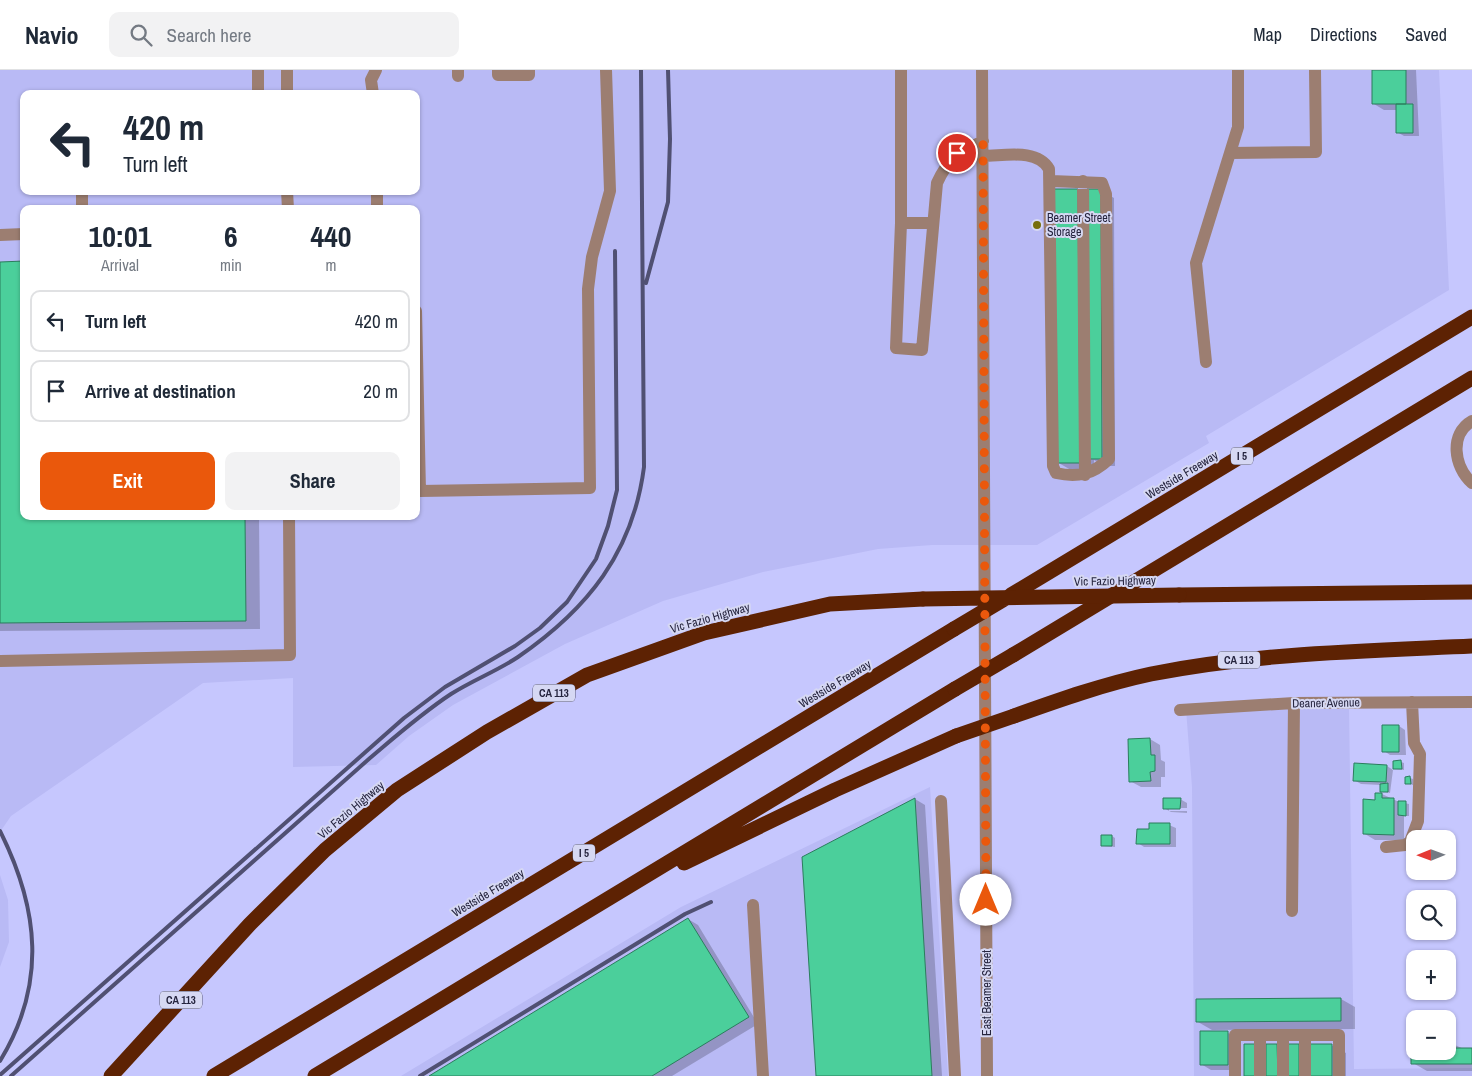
<!DOCTYPE html>
<html lang="en">
<head>
<meta charset="utf-8">
<style>
	:root { --surface:#fff; --page:#f2f2f3; --text:#1f2937; --muted:#747a83; --line:#e0e1e3; --accent:#ea580c }
	body { margin:0; font-family:"Archivo Narrow",sans-serif; background:var(--page); color:var(--text); height:100vh; display:flex; flex-direction:column; font-size:19px; white-space:nowrap }
	* { box-sizing:border-box; margin:0 }
	p { font-size:16px; color:var(--muted) }
	.icon { flex:none; width:28px; height:28px; fill:none; stroke:currentColor; stroke-width:2; stroke-linecap:round; stroke-linejoin:round }
	.map { position:relative; flex:1; overflow:hidden }
	.side { position:absolute; left:20px; top:135px; width:400px; height:315px; display:flex; flex-direction:column; background:var(--surface); border-radius:10px; box-shadow:0 1px 4px #0004 }
	.side>* { flex:none }
	.banner { position:absolute; left:20px; top:20px; width:400px; height:105px; border-radius:10px; box-shadow:0 1px 4px #0004; background:#fff; color:var(--text); overflow:hidden }
	.needle { width:32px; rotate:269deg }
	.buttons { position:absolute; left:1406px; top:760px; display:grid; gap:10px }
	.buttons a { display:grid; place-items:center; width:50px; height:50px; border-radius:10px; background:var(--surface); box-shadow:0 1px 4px #0004; font-size:25px }
	.pin { position:absolute; display:grid; place-items:center; width:42px; height:42px; color:#fff; margin:-21px; border:2px solid #fff; border-radius:50%; box-shadow:0 1px 5px #0007 }
	.me { position:absolute; width:55px; margin:-28px; rotate:0deg; stroke-linejoin:round; filter:drop-shadow(0 0 4px #0008) }
	.turn { display:flex; align-items:center; gap:18px; height:105px; padding:0 20px; font-size:22px }
	.turn .icon { width:65px; height:65px; stroke-width:2.5 }
	.turn b { display:block; font-size:35px; line-height:42px }
	.eta { display:flex; justify-content:space-evenly; align-items:center; height:85px; text-align:center }
	.eta b { font-size:30px; font-weight:700; line-height:35px }
	.action { display:flex; gap:10px; margin-top:auto; padding:10px 20px }
	.action a { flex:1; height:58px; border-radius:10px; background:var(--accent); color:#fff; font-size:20px; font-weight:700; line-height:58px; text-align:center }
	.action a+a { background:var(--page); color:var(--text) }
	ul { padding:0; list-style:none }
	li { display:flex; align-items:center; gap:15px; height:62px; margin:0 10px 8px; padding:0 10px; border:2px solid var(--line); border-radius:10px }
	li div { flex:1 }
	li b { display:block; font-size:19px }
	li em { font-style:normal }
	header { display:flex; align-items:center; gap:30px; box-sizing:border-box; height:70px; padding:0 25px; background:var(--surface); border-bottom:1px solid var(--line) }
	header strong { font-size:24px }
	nav { display:flex; gap:28px; margin-inline-start:auto; font-size:18px }
	.search { width:350px; height:45px; background:var(--page); display:flex; align-items:center; gap:12px; box-sizing:border-box; padding:0 18px; border-radius:10px; color:var(--muted); font-size:19px }
	.map>svg:first-child { display:block }
	.built { fill:#b9baf5; fill-rule:evenodd }
	.shadow { fill:#0003; fill-rule:evenodd }
	.building { fill:#4bcf9b; stroke:#2b7d5d }
	.lines { fill:none; stroke-linecap:round; stroke-linejoin:round }
	.minor { stroke:#9c7e71; stroke-width:12 }
	.highway { stroke:#5d2203; stroke-width:15 }
	.rail { stroke:#505072; stroke-width:4 }
	.highway-bridge { stroke:#5d2203; stroke-width:15 }
	.route { stroke:#ea580c; stroke-width:9; stroke-dasharray:0 16.2 }
	.poi-dot { fill:#776e0b; stroke:#d6d8f3; stroke-width:2 }
	.labels { text-anchor:middle; stroke-width:4; stroke-linejoin:round; paint-order:stroke }
	.shield { fill:#d6d8f3; stroke:#5a5a74; stroke-width:1 }
	.shield-label { font-size:11px; font-weight:bold; fill:#25243e }
	.poi-label { font-size:12px; fill:#25243e; stroke:#d6d8f3; text-anchor:start }
	.street-label { font-size:12px; fill:#25243e; stroke:#d6d8f3 }
</style>
</head>
<body>
<header>
<strong>Navio</strong>
<div class="search"><svg class="icon" aria-label="search" viewBox="0 0 24 24"><circle cx="10" cy="10" r="6"/><path d="M15 15l6 6"/></svg>Search here</div>
<nav><a>Map</a><a>Directions</a><a>Saved</a></nav>
</header>
<div class="map">
<svg width="1472" height="1006" viewBox="0 0 1472 1006">
	<rect width="100%" height="100%" fill="#c6c7fe"/>
	<!-- built -->
	<path class="built" d="M0 0H1439L1449 220 1206 366 1209 373 1037 475H932L878 479 763 502 663 531 565 574 453 635 409 666 376 695 293 697V608L203 613 11 746 0 762ZM24 24H416V121H24ZM24 139H416V446H24Z
		M1349 637 1354 999 1472 998V1006H1194L1192 717 1186 639Z
		M930 717 948 1006H401L681 837Z
		M0 805 8 830 9 872 0 897Z"/>
	<!-- shadow -->
	<path class="shadow" d="M1373 0H1416L1419 66H1404L1397 62V40H1384L1374 34Z
		M1100 120 1114 128 1115 396H1104L1094 390V400H1071L1057 392Z
		M0 193 24 446H259L260 559 0 561Z
		M1399 656 1405 660 1406 685H1390L1384 681Z
		M1150 669 1160 675 1161 690 1165 692V707H1161V717H1141L1130 711Z
		M1401 692 1404 693V700L1394 699Z
		M1387 696 1393 700 1390 723 1381 721V715L1361 714 1354 710Z
		M1410 708 1413 709V715L1406 713Z
		M1382 724 1399 732 1409 734V746H1404V770H1375L1365 764 1376 731Z
		M915 729 925 735 942 1006H817L803 788Z
		M1180 729 1187 733V743L1171 742 1164 738ZM1169 738H1187V741H1169Z
		M1169 755 1176 758V777H1144L1138 773 1150 760Z
		M1112 766 1115 768V777L1102 776Z
		M688 849 698 855 758 954 672 1006H431Z
		M1341 929 1355 937V959L1212 960 1198 952Z
		M1228 963 1238 969V1000H1211L1201 994Z
		M1415 972V981H1448V972L1464 979H1472V1001H1427L1413 993Z
		M1331 975 1346 983V1006H1245Z"/>
	<!-- building -->
	<path class="building" d="M1372 0H1406V34H1372Z
		M1396 34H1413V63H1396Z
		M1054 119H1078L1080 393H1056Z
		M1087 119H1101L1102 389H1089Z
		M24 191V446H245L246 551 0 553V192Z
		M1382 655H1399V682H1382Z
		M1150 668 1151 685H1155V701L1150 702 1151 711 1129 712 1128 669Z
		M1401 690 1402 699H1393V691Z
		M1354 693 1387 695 1386 712 1353 711Z
		M1410 706 1411 714H1405V707Z
		M1388 713V722H1380V714Z
		M1375 723H1382V728H1394V765L1363 764V729L1375 730Z
		M915 728 932 1006H816L802 787Z
		M1163 728H1181L1180 739H1163Z
		M1398 731H1406V746L1398 745Z
		M1149 753H1170V774H1136L1137 759H1149Z
		M1101 765H1112V776H1101Z
		M688 848 749 947 652 1006H429Z
		M1341 928V951L1196 952V929Z
		M1200 961H1228V995H1200Z
		M1411 970H1415V981H1448V970H1452V978H1472V994H1411Z
		M1244 974H1256V1006H1244Z
		M1266 974H1277L1278 1006H1266Z
		M1287 974H1299V1006H1287Z
		M1309 974H1332V1006H1309Z"/>
	<g class="lines">
		<!-- minor -->
		<path class="minor" d="M258 0V24
			M287 0V24
			M458 0V6
			M498 0V5H529V0
			M982 0 987 1006
			M373 24 371 10 376 0
			M1230 83 1316 82 1315 0
			M983 86C1004 86 1037 78 1049 99L1053 396 1056 403C1078 408 1093 404 1109 389L1106 124 1102 113 1051 111
			M1083 111 1085 405
			M287 121 288 139
			M377 121V139
			M82 139V121
			M901 153V0
			M932 153H901L896 278 922 280 937 113C949 87 958 83 983 71
			M0 165 24 164
			M416 241 420 421 590 418 588 219 592 187 610 121 606 0
			M1206 292 1196 193 1238 57V0
			M1472 351C1449 364 1454 397 1472 413
			M0 591 290 585 289 446
			M1180 640 1294 633 1472 632
			M941 731 955 1006
			M1386 777 1405 775 1410 772 1418 751 1420 684 1414 673 1412 632
			M753 835 763 1006
			M1292 841 1294 633
			M1260 965V1006
			M1283 965V1006
			M1305 965V1006
			M1235 1006V965H1339V1006"/>
		<!-- highway -->
		<path class="highway" d="M1011 525 1472 247
			M1179 525 1472 522
			M1013 585 1472 308
			M1014 646C1059 630 1104 614 1151 604 1257 583 1365 581 1472 576
			M684 793 835 720 956 666
			M111 1006 250 854 325 780 397 720 487 662 587 605 704 563 830 534 923 529
			M214 1006 954 559
			M315 1006 955 619"/>
		<!-- rail -->
		<path class="rail" d="M646 213 668 132 670 69 668 0
			M0 761C39 839 47 914 0 991
			M0 1005 404 648 445 617 515 576 540 558 567 532 596 489 608 456 617 420 615 181
			M11 1006 370 688C396 666 422 643 451 624 473 610 497 601 518 587 588 539 633 482 644 397L641 0
			M420 1006 685 844 711 832"/>
		<!-- highway-bridge -->
		<path class="highway-bridge" d="M923 529 1179 525
			M954 559 1006 528
			M955 619 1013 585
			M956 666 1014 646"/>
	</g>
	<g class="lines">
		<!-- route -->
		<path class="route" d="M957 83 983 71 986 830"/>
	</g>
	<!-- markers -->
	<circle class="poi-dot" cx="1037" cy="155" r="5"/>
	<g class="labels">
		<!-- shield labels -->
		<g class="shield">
			<rect x="1231" y="377.5" width="22" height="17" rx="4"/>
			<rect x="1218" y="581.5" width="42" height="17" rx="4"/>
			<rect x="533" y="614.5" width="42" height="17" rx="4"/>
			<rect x="573" y="774.5" width="22" height="17" rx="4"/>
			<rect x="160" y="921.5" width="42" height="17" rx="4"/>
		</g>
		<g class="shield-label">
			<text x="1242" y="390">I 5</text>
			<text x="1239" y="594">CA 113</text>
			<text x="554" y="627">CA 113</text>
			<text x="584" y="787">I 5</text>
			<text x="181" y="934">CA 113</text>
		</g>
		<!-- poi labels -->
		<g class="poi-label">
			<text x="1047" y="152">Beamer Street<tspan x="1047" dy="14">Storage</tspan></text>
		</g>
		<!-- street labels -->
		<g class="street-label">
			<text transform="translate(1182 405) rotate(-31)" y="4">Westside Freeway</text>
			<text transform="translate(1115 511) rotate(-1)" y="4">Vic Fazio Highway</text>
			<text transform="translate(710 548) rotate(-16)" y="4">Vic Fazio Highway</text>
			<text transform="translate(835 614) rotate(-31)" y="4">Westside Freeway</text>
			<text transform="translate(1326 633) rotate(-1)" y="4">Deaner Avenue</text>
			<text transform="translate(351 740) rotate(-40)" y="4">Vic Fazio Highway</text>
			<text transform="translate(488 823) rotate(-31)" y="4">Westside Freeway</text>
			<text transform="translate(987 923) rotate(-90)" y="4">East Beamer Street</text>
		</g>
	</g>
</svg>
<div class="buttons">
<a><svg class="needle" viewBox="-14 -14 28 28"><path d="M0-13l5 13h-10z" fill="#e53935"/><path d="M0 13l5-13h-10z" fill="#747a83"/></svg></a>
<a><svg class="icon" aria-label="search" viewBox="0 0 24 24"><circle cx="10" cy="10" r="6"/><path d="M15 15l6 6"/></svg></a>
<a>+</a>
<a>−</a>
</div>
<div class="pin" style="left:957px;top:83px;background:#d93025"><svg class="icon" aria-label="arrive" viewBox="0 0 24 24"><path d="M6 21V4h12l-3 4 3 4H6"/></svg></div>
<svg class="me" style="left:986px;top:830px" viewBox="-20 -20 40 40"><circle r="19" fill="#fff"/><path d="M0-13L10 11 0 6-10 11z" fill="#ea580c"/></svg>
<div class="banner">
<div class="turn"><svg class="icon" aria-label="left" viewBox="0 0 24 24"><path d="M17 20v-9H6M10 6l-5 5 5 5"/></svg><div><b>420 m</b>Turn left</div></div>
</div>
<section class="side">
<div class="eta">
<div><b>10:01</b><p>Arrival</p></div>
<div><b>6</b><p>min</p></div>
<div><b>440</b><p>m</p></div>
</div>
<ul>
<li><svg class="icon" aria-label="left" viewBox="0 0 24 24"><path d="M17 20v-9H6M10 6l-5 5 5 5"/></svg><div><b>Turn left</b></div><em>420 m</em></li>
<li><svg class="icon" aria-label="arrive" viewBox="0 0 24 24"><path d="M6 21V4h12l-3 4 3 4H6"/></svg><div><b>Arrive at destination</b></div><em>20 m</em></li>
</ul>
<div class="action"><a>Exit</a><a>Share</a></div>
</section>
</div>
</body>
</html>
